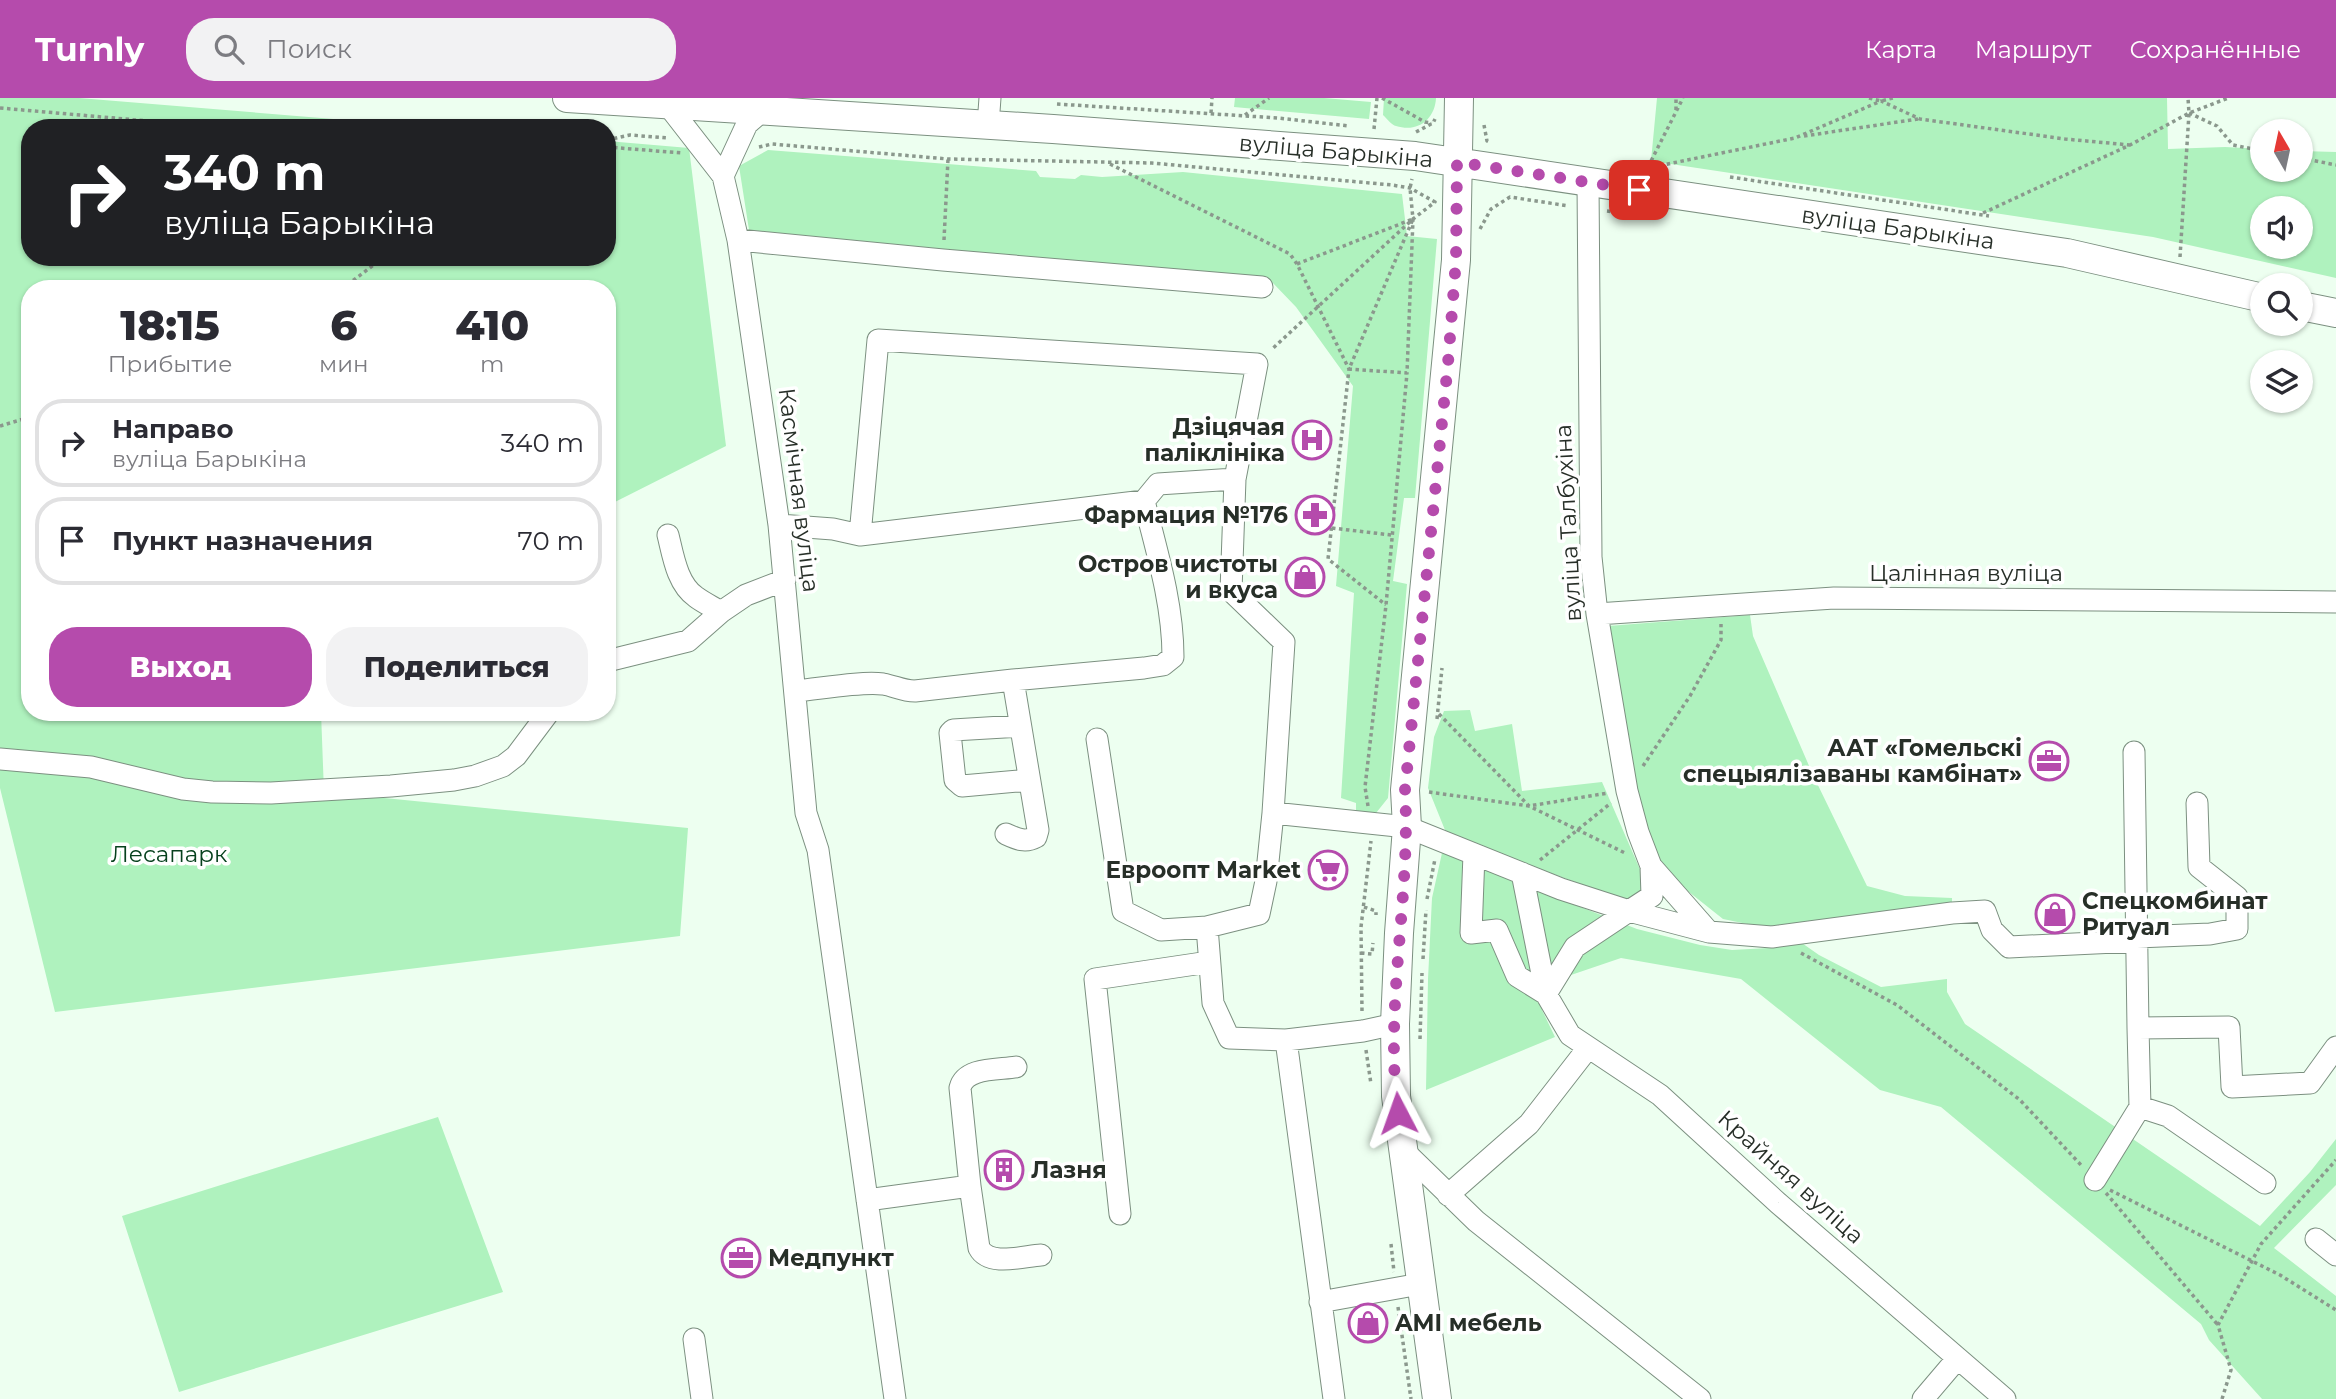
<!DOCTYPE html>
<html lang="ru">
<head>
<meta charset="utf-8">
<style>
	:root { --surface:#fff; --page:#f2f2f3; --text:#2b2b33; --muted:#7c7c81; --line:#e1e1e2; --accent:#b54bac }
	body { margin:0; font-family:Montserrat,sans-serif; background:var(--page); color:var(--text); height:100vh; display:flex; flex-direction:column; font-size:26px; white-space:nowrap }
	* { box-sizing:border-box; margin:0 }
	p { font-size:23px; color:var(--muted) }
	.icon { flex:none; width:38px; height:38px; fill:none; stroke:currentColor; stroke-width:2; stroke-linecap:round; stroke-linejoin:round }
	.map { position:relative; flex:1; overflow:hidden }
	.side { position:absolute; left:21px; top:182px; width:595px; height:441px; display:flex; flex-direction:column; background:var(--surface); border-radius:28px; box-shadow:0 2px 5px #0004 }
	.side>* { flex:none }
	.guide { position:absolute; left:21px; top:21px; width:595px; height:147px; border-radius:28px; box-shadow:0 2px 5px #0004; background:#202124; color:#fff; overflow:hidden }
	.needle { width:46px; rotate:351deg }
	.controls { position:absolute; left:2250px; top:21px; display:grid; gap:14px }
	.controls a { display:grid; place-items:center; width:63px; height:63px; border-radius:50%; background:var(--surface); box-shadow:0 2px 5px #0004; font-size:35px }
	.pin { position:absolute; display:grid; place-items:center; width:60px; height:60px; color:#fff; margin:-30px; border-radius:14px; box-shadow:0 4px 10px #0006 }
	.me { position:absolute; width:77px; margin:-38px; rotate:356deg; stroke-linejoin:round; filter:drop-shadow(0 0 5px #0008) }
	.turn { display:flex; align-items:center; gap:24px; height:147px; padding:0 28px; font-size:32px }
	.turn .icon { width:91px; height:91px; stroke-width:2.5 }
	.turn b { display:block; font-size:49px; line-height:60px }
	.eta { display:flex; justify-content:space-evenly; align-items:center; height:119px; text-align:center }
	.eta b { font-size:42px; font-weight:800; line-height:49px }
	.button { display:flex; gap:14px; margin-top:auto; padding:14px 28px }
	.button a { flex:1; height:80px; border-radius:28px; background:var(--accent); color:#fff; font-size:28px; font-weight:800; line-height:80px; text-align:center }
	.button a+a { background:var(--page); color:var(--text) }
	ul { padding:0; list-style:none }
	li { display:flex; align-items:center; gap:21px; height:88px; margin:0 14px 10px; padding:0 14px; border:4px solid var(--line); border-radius:28px }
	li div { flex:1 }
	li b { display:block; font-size:26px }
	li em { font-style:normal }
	header { display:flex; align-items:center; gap:42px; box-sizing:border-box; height:98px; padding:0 35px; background:var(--accent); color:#fff }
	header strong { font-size:33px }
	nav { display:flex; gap:38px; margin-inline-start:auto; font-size:24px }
	.search { width:490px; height:63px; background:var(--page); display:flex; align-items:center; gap:18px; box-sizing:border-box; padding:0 24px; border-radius:28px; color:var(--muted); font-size:26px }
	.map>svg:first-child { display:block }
	.green { fill:#aff2be; fill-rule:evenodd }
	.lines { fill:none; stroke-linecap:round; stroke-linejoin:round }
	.minor-casing { stroke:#7c9080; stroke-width:23 }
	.major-casing { stroke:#7c9080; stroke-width:30 }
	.path { stroke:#8b988d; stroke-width:3.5; stroke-dasharray:3.5 3.5; stroke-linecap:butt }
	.minor { stroke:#fff; stroke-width:21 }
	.major { stroke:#fff; stroke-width:28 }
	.route { stroke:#b54bac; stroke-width:12; stroke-dasharray:0 21.6 }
	.labels { text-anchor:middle; stroke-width:7; stroke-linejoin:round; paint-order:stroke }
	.street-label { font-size:23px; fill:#272f28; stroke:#fff }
	.poi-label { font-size:23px; font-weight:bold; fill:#272f28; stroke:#fff; text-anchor:end }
	.park-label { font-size:23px; fill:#06411d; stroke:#fff }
</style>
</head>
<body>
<header>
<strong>Turnly</strong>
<div class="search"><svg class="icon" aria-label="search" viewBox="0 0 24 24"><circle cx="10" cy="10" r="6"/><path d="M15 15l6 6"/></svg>Поиск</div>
<nav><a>Карта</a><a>Маршрут</a><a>Сохранённые</a></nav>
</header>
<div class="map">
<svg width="2336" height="1301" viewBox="0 0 2336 1301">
	<rect width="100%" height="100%" fill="#edfff0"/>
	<!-- green -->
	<path class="green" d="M0 0H79L443 30H30V159H607V43L689 50 726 348 607 408V191H30V614H321L324 694 688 730 680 838 55 914 0 690Z
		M1235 0H1324L1371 4 1369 21 1234 9Z
		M1384 0H1436C1435 21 1418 35 1396 28 1392 27 1387 21 1383 17Z
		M1657 0H2167L2168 51 2225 49 2263 51V72H2301V53L2336 54V180L2153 139 1651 63ZM2263 110H2301V149H2263Z
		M768 52 1036 73 1040 79 1075 81 1081 77 1102 79 1183 74 1402 96 1407 138 1437 141 1415 400H1404L1393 483 1407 486 1388 700 1376 715H1356V705L1341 700 1354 495 1336 488 1353 288 1296 209 1271 183 749 132 739 68Z
		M1750 517 1753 538 1813 677 1867 788 1905 798 1952 800V806L1762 829 1723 821 1684 790 1657 758 1637 698 1608 528Z
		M1470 612 1475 633 1512 626 1522 693 1602 684 1642 776 1645 791 1627 803 1447 737 1428 690 1434 639 1444 613Z
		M1442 755 1637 831 1700 847 1732 852 1768 850 1799 843 1819 857 1881 889 1947 881V894L1965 926 2260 1128 2310 1074 2336 1041V1087L2274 1150 2336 1198V1301H2262L2209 1242 2201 1226 1941 1009 1880 992 1741 881 1621 860 1571 877 1558 896 1542 912 1555 939 1426 992 1428 881 1432 800Z
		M438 1019 503 1194 179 1294 122 1118Z"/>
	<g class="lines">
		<defs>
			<path id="minor" d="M667 6 723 78 747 26 762 13
				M988 27 990 0
				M723 78 738 142 779 427 806 715 818 752 895 1301
				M738 142 943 162 1262 189
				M779 427 833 431 860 437 1144 403 1158 386 1235 381
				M668 437C673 457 677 486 696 499 704 505 713 509 721 514
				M860 437 878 242 1257 266 1235 381 1231 493 1284 544 1273 715
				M1597 516 1834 500 2336 504
				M607 563 688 543 721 514 746 497 785 482
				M795 593C819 591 861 583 883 586 895 588 902 593 915 593L1013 582
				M1020 628 953 632 950 635 955 682 962 688 1029 682
				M1097 641 1123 813 1161 832 1207 829 1259 816 1266 783 1273 715 1407 729 1561 791 1629 813 1652 798 1651 768 1638 734 1627 693 1597 516 1591 459 1588 85
				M2134 654 2138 930
				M0 661 91 669 183 691 212 694 271 695 391 688 454 682 475 678 503 668 516 658 549 614
				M1006 736C1017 741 1025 745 1036 739L1038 732 1013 582 1144 570 1163 567 1173 559C1173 506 1157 454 1144 403
				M1474 756 1471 835 1497 832 1517 878 1546 896 1575 849 1629 813 1709 834 1772 839 1952 815 1985 813 1992 832 2009 849 2137 843
				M1651 768 1709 834
				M1522 775 1546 896 1570 937 1660 997 1778 1105 2005 1301
				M1207 829 1213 905 1229 940 1286 942 1363 933 1395 926
				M2137 839 2210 836 2237 831V799L2199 769 2197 705
				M1286 942 1334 1301
				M2140 1009 2138 930 2229 929 2232 989 2310 985 2336 949
				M1403 1052 1476 1123 1700 1301
				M2095 1082 2140 1009 2168 1018 2265 1085
				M970 1088 960 990C965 969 998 972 1016 969
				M1448 1097 1529 1026 1588 950
				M867 1102 970 1088 979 1150C989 1169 1024 1158 1041 1157
				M1120 1116 1095 881 1209 864
				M2316 1141 2336 1157
				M1320 1204 1420 1186
				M694 1241 702 1301
				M1923 1301 1957 1261"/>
			<path id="major" d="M567 0 1053 31 1415 58 2067 155 2263 200
				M2301 208 2336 215
				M1437 1301 1396 998 1395 926 1399 835 1407 729 1405 692 1456 162 1459 0"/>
		</defs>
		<!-- minor casing -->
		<use href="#minor" class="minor-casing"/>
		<!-- major casing -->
		<use href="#major" class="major-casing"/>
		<!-- path -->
		<path class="path" d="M1382 0 1425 24 1432 25
			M1869 0 1881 3 1893 0
			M1057 6 1278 20 1349 28
			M0 10 182 26 260 30
			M1676 12V0
			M1211 15 1212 0
			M2189 15 2217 28 2233 47 2263 53
			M1245 17 1269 0
			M1484 27 1487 43 1491 45
			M1374 31 1377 0
			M1416 34 1433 25 1435 21
			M1804 38 1918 21
			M607 42 630 37 668 40
			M607 49 682 55
			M759 49 772 46 948 61 1152 65 1392 87 1410 90 1435 104 1413 121 1271 252
			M2301 60 2336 67
			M1110 66 1290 156 1297 166 1349 271 1328 461 1386 507
			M1648 69 1683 0
			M1653 69 1795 40 1881 3 1920 21 2065 41 2130 47
			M1730 79 1989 118
			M1607 113 1634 116
			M1983 115 2130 47 2189 15 2228 0
			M1480 131 1491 111 1510 99 1569 108
			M944 142 948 61
			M2180 159 2189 15 2188 0
			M1297 166 1413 121 1349 271 1407 275 1413 121 1410 90 1412 81
			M2277 180 2296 185
			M342 191 384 159
			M0 328 30 319
			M1332 430 1391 437
			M1439 616 1529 708 1625 755
			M1437 621 1442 570
			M1643 668 1690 598 1721 542V526
			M1429 694 1529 708 1608 695
			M1368 708 1365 689 1386 507 1407 275
			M1540 762 1611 705
			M1427 801 1435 761
			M1364 809 1376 813V817
			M1361 855 1372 856 1373 845
			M1801 855 1897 907 2020 1002 2081 1067
			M1423 861 1426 812
			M1362 913 1361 829 1371 743
			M1420 941 1422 875
			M1366 952 1371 986
			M2110 1092 2280 1177 2336 1212
			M2106 1095 2218 1227
			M1391 1146 1394 1174
			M1398 1209 1411 1301
			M2222 1301 2231 1272 2218 1227 2261 1146 2336 1062"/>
		<!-- minor -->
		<use href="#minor" class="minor"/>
		<!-- major -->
		<use href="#major" class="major"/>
	</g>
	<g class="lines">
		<!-- route -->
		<path class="route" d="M1398 1015C1384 908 1411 799 1405 692L1448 265 1456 162 1457 64 1639 92"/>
	</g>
	<!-- icons -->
	<defs>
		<symbol id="hospital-ring" viewBox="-11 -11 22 22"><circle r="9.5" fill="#fff" stroke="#b54bac" stroke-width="1.5"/><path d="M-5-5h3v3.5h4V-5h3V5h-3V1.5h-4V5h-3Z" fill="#b54bac"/></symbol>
		<symbol id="pharmacy-ring" viewBox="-11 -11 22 22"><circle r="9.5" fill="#fff" stroke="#b54bac" stroke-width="1.5"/><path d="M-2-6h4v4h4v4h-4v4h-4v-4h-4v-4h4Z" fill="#b54bac"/></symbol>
		<symbol id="shop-ring" viewBox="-11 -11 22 22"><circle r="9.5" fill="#fff" stroke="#b54bac" stroke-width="1.5"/><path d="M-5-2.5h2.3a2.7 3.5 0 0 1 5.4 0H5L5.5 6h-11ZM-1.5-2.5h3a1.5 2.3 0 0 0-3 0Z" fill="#b54bac"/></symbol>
		<symbol id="office-ring" viewBox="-11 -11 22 22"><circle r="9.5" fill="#fff" stroke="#b54bac" stroke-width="1.5"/><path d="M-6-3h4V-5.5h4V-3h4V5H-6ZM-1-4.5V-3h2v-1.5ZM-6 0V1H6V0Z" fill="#b54bac"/></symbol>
		<symbol id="supermarket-ring" viewBox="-11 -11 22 22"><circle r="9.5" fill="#fff" stroke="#b54bac" stroke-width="1.5"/><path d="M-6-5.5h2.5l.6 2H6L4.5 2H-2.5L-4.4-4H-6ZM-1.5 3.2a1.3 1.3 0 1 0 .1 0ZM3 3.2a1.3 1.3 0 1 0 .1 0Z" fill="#b54bac"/></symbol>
		<symbol id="building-ring" viewBox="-11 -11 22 22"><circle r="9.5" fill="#fff" stroke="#b54bac" stroke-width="1.5"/><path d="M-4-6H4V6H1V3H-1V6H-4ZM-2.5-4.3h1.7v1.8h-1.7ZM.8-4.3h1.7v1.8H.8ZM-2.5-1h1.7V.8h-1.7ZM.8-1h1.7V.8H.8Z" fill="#b54bac"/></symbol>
	</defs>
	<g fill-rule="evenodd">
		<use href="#hospital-ring" x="1290" y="320" width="44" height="44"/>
		<use href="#pharmacy-ring" x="1293" y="395" width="44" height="44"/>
		<use href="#shop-ring" x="1283" y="457" width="44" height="44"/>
		<use href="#office-ring" x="2027" y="641" width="44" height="44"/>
		<use href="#supermarket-ring" x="1306" y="750" width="44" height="44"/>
		<use href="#shop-ring" x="2033" y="794" width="44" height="44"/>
		<use href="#building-ring" x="982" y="1050" width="44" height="44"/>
		<use href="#office-ring" x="719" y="1138" width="44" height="44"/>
		<use href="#shop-ring" x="1346" y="1203" width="44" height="44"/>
	</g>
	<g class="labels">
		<!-- street labels -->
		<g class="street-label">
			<text transform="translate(1336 53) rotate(5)" y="8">вуліца Барыкіна</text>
			<text transform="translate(1898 130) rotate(8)" y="8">вуліца Барыкіна</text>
			<text transform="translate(799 392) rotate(83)" y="8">Касмічная вуліца</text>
			<text transform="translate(1568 425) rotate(-93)" y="8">вуліца Талбухіна</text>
			<text x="1966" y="483">Цалінная вуліца</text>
			<text transform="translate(1791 1079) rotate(42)" y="8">Крайняя вуліца</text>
		</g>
		<!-- poi labels -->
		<g class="poi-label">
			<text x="1285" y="337">Дзіцячая<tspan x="1285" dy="26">паліклініка</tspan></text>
			<text x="1288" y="425">Фармация №176</text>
			<text x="1278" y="474">Остров чистоты<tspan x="1278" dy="26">и вкуса</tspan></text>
			<text x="2022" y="658">ААТ «Гомельскі<tspan x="2022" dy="26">спецыялізаваны камбінат»</tspan></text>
			<text x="1301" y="780">Евроопт Market</text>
			<text x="2082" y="811" text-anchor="start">Спецкомбинат<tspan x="2082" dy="26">Ритуал</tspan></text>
			<text x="1031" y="1080" text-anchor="start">Лазня</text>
			<text x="768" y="1168" text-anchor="start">Медпункт</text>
			<text x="1395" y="1233" text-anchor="start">AMI мебель</text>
		</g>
		<!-- park labels -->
		<g class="park-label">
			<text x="169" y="764">Лесапарк</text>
		</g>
	</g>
</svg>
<div class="controls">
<a><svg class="needle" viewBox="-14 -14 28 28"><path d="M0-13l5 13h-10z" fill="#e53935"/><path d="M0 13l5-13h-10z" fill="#7c7c81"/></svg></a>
<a><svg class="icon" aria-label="sound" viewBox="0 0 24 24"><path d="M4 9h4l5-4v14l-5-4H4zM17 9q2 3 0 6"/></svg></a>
<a><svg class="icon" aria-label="search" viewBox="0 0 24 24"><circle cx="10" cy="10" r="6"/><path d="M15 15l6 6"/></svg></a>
<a><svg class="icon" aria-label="layers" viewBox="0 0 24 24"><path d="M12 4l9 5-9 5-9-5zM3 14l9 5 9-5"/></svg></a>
</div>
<div class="pin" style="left:1639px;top:92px;background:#d93025"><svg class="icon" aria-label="arrive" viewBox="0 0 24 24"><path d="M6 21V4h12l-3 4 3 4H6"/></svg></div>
<svg class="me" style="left:1398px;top:1015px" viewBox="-20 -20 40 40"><path d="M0-17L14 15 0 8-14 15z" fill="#b54bac" stroke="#fff" stroke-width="4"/></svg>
<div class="guide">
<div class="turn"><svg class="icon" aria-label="right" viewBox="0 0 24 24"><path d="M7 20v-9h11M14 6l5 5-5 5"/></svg><div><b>340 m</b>вуліца Барыкіна</div></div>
</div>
<section class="side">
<div class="eta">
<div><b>18:15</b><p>Прибытие</p></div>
<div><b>6</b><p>мин</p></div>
<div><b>410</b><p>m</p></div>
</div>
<ul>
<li><svg class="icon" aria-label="right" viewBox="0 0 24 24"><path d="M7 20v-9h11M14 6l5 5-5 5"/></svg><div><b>Направо</b><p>вуліца Барыкіна</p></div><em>340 m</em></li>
<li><svg class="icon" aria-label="arrive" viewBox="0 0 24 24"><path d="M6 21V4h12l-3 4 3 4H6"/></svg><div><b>Пункт назначения</b></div><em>70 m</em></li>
</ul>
<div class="button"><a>Выход</a><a>Поделиться</a></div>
</section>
</div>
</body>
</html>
